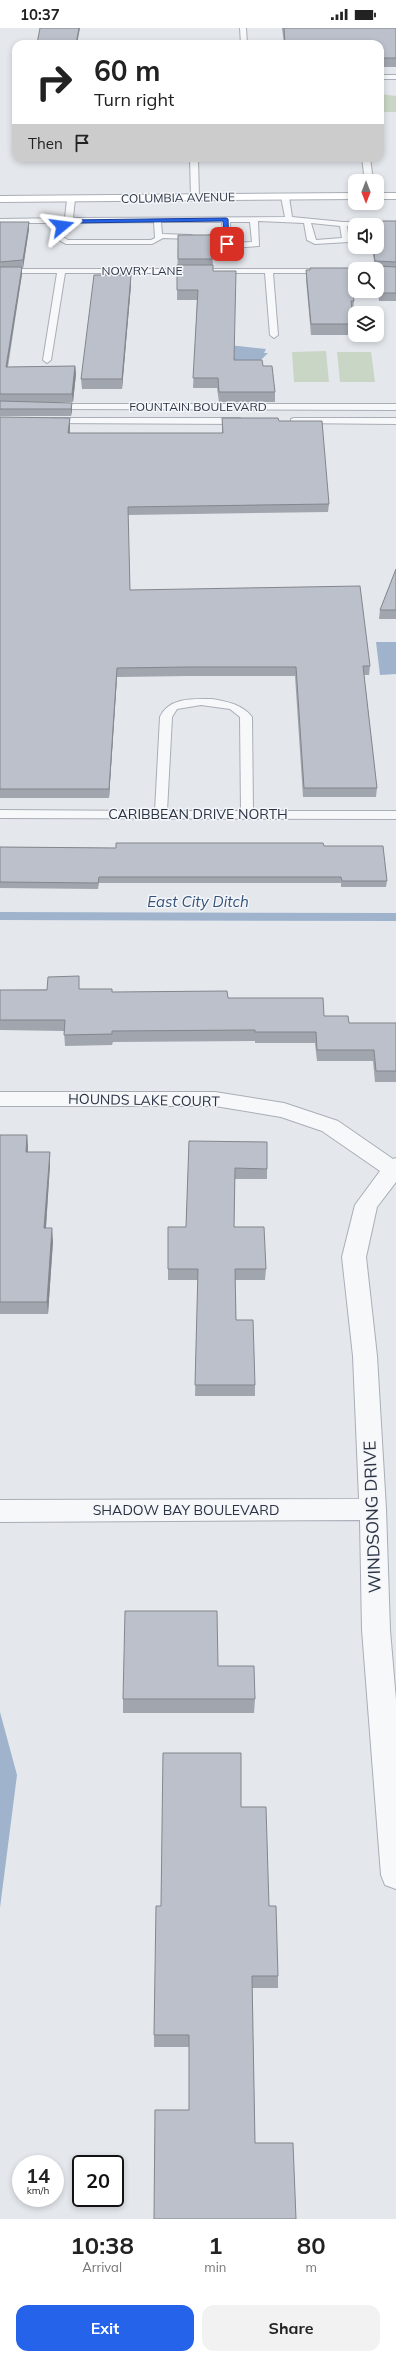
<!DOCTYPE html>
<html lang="en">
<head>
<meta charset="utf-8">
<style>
	:root { --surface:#fff; --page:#f2f2f2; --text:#222; --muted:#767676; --accent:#2563eb }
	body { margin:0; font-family:Mulish,sans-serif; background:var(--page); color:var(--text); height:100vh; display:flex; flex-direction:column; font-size:15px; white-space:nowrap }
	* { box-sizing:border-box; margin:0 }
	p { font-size:13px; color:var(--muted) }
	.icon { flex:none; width:22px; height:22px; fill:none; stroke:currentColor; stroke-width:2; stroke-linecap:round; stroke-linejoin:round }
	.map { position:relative; height:2191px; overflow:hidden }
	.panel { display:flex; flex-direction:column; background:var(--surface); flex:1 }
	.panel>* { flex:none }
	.guide { position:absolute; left:12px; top:12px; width:372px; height:122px; border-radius:12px; box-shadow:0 2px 6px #0003; background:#fff; color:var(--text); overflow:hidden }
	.needle { width:26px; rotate:180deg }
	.buttons { position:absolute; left:348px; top:146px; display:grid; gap:8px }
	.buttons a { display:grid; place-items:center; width:36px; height:36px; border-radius:8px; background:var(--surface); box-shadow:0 2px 6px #0003; font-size:20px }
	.speed { position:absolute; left:12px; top:2127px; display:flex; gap:8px; font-size:20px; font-weight:700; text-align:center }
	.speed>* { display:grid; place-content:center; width:52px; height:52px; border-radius:50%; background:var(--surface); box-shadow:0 2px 6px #0003; line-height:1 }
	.speed small { font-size:10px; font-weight:400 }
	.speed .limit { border:2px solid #111; border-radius:6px; background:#fff; color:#111 }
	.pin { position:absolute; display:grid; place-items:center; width:34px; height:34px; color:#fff; margin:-17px; border-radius:8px; box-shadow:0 2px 6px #0006 }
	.me { position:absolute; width:44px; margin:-22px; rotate:74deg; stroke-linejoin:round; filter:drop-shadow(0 0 3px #0008) }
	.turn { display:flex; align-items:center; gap:14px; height:84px; padding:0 16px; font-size:18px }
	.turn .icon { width:52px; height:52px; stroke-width:2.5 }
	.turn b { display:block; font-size:28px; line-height:34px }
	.then { display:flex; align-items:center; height:38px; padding:0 16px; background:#0003; gap:8px; font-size:15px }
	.eta { display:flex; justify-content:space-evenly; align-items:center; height:68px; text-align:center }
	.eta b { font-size:24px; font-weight:700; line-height:28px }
	.primary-button { display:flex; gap:8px; margin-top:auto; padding:8px 16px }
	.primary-button a { flex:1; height:46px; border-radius:12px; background:var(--accent); color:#fff; font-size:16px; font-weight:700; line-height:46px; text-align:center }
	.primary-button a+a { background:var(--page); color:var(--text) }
	.status { display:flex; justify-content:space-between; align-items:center; height:28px; padding:0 20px; background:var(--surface); direction:ltr }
	.status svg { height:11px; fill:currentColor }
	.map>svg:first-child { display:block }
	.green { fill:#c9d6c5 }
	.water { fill:#9fb4cc }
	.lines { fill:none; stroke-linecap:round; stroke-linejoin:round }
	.stream { stroke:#9fb4cc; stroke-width:8 }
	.lane-casing { stroke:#a9aeb7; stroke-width:2 }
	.street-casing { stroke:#a9aeb7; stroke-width:2 }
	.secondary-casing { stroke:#a9aeb7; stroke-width:2 }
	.lane { fill:#f7f8fa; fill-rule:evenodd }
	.street { fill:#f7f8fa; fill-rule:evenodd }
	.secondary { fill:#fff; fill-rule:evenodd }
	.wall { fill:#a1a5ae }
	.shaded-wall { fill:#83868d }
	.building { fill:#bbc0ca; stroke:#83868d }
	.route { fill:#2563eb; stroke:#184099 }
	.labels { text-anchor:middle; stroke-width:3; stroke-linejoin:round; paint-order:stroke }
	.far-street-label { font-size:12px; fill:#2b3445; stroke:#f4f6f9 }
	.street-label { font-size:14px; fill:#2b3445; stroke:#f4f6f9 }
	.water-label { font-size:15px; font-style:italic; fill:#34527a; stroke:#f4f6f9 }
	.near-street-label { font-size:17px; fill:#2b3445; stroke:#f4f6f9 }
</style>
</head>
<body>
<div class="status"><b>10:37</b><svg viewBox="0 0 49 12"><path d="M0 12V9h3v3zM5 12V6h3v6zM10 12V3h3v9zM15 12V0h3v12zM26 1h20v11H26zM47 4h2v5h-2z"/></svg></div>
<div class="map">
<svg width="396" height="2191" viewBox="0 0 396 2191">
	<rect width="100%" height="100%" fill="#e4e7ec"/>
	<!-- green -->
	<path class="green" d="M380 66 396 68V84H380Z
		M326 323 329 354H294L292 324Z
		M337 324H371L375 354H340Z"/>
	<!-- water -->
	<path class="water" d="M229 317 266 321 264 325H268L260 333 211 331Z
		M376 614H396V646L380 647Z
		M0 1684 17 1747 0 1880Z"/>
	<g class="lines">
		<!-- stream -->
		<path class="stream" d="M0 888 396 889"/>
		<defs>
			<path id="lane" d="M240 0H246L247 16H241Z
				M380 47H396V51H380Z
				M190 130H198L199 170 195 172 191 170Z
				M362 130H370L373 153H365Z
				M285 167 289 169 292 189 343 194H396V198H347L349 214 315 216 307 212 304 195 258 193 259 218 231 220 224 218 223 210H212L208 208 212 206H223L222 194H161L162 206 191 207 195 209 191 211 163 210 152 216H66L55 210 58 199 62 195H0V191L65 190 67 171 71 169 75 171 73 190 285 189 281 169ZM154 194 155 210 151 212H68L63 209 66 200 71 195ZM230 194H250L252 214 231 215ZM311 195 340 198 342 210 316 212Z
				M0 241H356L355 245H273L278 307 274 310 270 307 265 245H65L51 332 47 335 43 332 57 245H0Z
				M52 376H396V382L49 381 48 379Z
				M52 390H240L244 393 240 396 49 395 48 393Z
				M294 390H396V396L291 395V391Z
				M212 671C228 674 242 676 252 689L253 783H396V791L0 790V782L155 783 160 689C169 669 194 671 212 671ZM201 677 230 681 240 689 241 783H167L172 689 177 681Z"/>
			<path id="street" d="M0 1064H215L284 1075 338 1093 393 1131 396 1130V1154L377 1179 366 1229 377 1328 386 1481 390 1602 396 1672V1861L385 1857 381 1847 362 1602 360 1492 0 1494V1472L359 1471 353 1328 342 1229 355 1177 380 1143 322 1103 281 1089 215 1078H0Z"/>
			<path id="secondary" d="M355 165V171L0 174V168Z
				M377 165H396V171H377Z"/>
		</defs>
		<!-- lane casing -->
		<use href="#lane" class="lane-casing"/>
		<!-- street casing -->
		<use href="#street" class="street-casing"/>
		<!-- secondary casing -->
		<use href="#secondary" class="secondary-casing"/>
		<!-- lane -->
		<use href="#lane" class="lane"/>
		<!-- street -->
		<use href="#street" class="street"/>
		<!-- secondary -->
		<use href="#secondary" class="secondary"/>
	</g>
	<!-- wall -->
	<path class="wall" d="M282 0H396V39H380V16H284Z
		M370 193H396V273H379L377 257V241H376V240H375L372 219H377V197H370Z
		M0 194H29V201L23 240H22V246L8 339 75 338 76 346 73 374H15L72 375 71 388H0Z
		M178 207H212L213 243 235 332 263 338 275 364V374H219L217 360H193L197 272H177Z
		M306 242 354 273 353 283H352L354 296V307H311L306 252Z
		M131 257 122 361H82L81 351Z
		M0 389 70 390V405H222V390L279 393 329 476 328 484 128 487 130 562 370 638 369 647H364L377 760 376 769H303L295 648H188L117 649 109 770H0Z
		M396 541V591H379L380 582Z
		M324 818 387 853 386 859H341V855H99L98 861 0 860V819L116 820Z
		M80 961 112 964 228 970 324 988 349 995H396V1054H375L373 1033H317L315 1015H255V1013L113 1014 112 1017 65 1018 64 1003 0 1002V962Z
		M0 1107H27L28 1124H50V1136L46 1200 53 1213 48 1286H0Z
		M189 1113 267 1141V1151H235L234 1199 266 1241 265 1252H235L236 1292 255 1357V1368H195L198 1252H168V1241L186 1199Z
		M123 1671H255L254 1685H123Z
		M241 1779 269 1878 278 1948V1960H252L255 2115 296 2191 189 2082V2019H154V2007L161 1878Z"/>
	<!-- shaded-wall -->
	<path class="shaded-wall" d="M79 0H80L77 16H76Z
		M29 194V201L23 240V232Z
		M22 239V246L6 346V339Z
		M131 247V257L122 361V351Z
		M75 338 76 346 73 374 72 366Z
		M72 375V383L71 388V381Z
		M70 390V398L69 413 68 405Z
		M117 640V649L109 770V761Z
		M27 1107 28 1119 27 1136 26 1124Z
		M50 1124V1136L45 1213 44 1200Z
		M52 1200 53 1213 48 1286 47 1274Z"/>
	<!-- building -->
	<path class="building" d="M40 0H79L76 16H37Z
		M284 0H396V30H380V16H285Z
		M370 193H396V234L375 233 373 219H377V197H371Z
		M0 194H29L23 232 0 234Z
		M178 207H212V231H178Z
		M177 237H213V243H236L234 332H262L263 338H272L275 364H219L218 350H193L198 262H177Z
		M376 238 396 239V265H379L377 247V241H376Z
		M0 239H22L6 339 75 338 72 366H0Z
		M310 240H349L354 273H351L354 296H311L306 242H310Z
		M94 247H131L122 351H81Z
		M0 373 72 375 71 381H0Z
		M0 389 70 390 68 405H223L222 390H278L279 393H322L329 476 128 479 130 562 360 558 370 638H363L377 760H304L296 639H188L117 640 109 761H0Z
		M396 541V582H380Z
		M116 815H323L324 818H383L387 853H342L341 849H99L98 855 0 854V819L116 820Z
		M79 948V961H112V964L227 963 228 970H323L324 988H348L349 995H396V1043H376L374 1022H317L316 1004H255V1002L112 1003V1006L64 1007 65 992H0V962H47L48 949Z
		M0 1107H27L26 1124H50L44 1200H52L47 1274H0Z
		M189 1113 267 1114V1141L235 1140 234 1199H264L266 1241H235L236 1292H253L255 1357H195L198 1241H168V1199H186Z
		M125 1583H217L218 1638H254L255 1671H123Z
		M163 1725H241V1779H266L269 1878H276L278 1948H252L255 2115H293L296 2191H154L155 2082H189V2007H154L156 1878H161Z"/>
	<!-- route -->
	<path class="route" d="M226 190 228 191 229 216 227 217 225 216 223 193 70 195 64 200 60 198 69 192Z"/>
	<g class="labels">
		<!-- far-street labels -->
		<g class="far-street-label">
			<text transform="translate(178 170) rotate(-1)" y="4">COLUMBIA AVENUE</text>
			<text x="142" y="247">NOWRY LANE</text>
			<text x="198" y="383">FOUNTAIN BOULEVARD</text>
		</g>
		<!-- street labels -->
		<g class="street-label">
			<text x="198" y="791">CARIBBEAN DRIVE NORTH</text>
			<text transform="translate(144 1072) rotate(1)" y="5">HOUNDS LAKE COURT</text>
			<text x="186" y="1487">SHADOW BAY BOULEVARD</text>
		</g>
		<!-- water labels -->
		<g class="water-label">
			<text x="198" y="879">East City Ditch</text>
		</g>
		<!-- near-street labels -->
		<g class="near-street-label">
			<text transform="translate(372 1489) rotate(-92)" y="6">WINDSONG DRIVE</text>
		</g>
	</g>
</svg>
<div class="buttons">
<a><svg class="needle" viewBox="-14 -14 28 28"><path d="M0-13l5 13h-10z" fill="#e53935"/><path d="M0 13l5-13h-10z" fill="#767676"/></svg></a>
<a><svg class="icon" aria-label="sound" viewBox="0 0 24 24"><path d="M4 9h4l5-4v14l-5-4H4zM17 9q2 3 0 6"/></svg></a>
<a><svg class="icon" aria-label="search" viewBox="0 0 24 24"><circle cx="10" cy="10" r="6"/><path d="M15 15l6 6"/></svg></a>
<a><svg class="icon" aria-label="layers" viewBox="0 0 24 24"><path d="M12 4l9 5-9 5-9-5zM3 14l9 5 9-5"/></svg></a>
</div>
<div class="speed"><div>14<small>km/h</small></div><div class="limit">20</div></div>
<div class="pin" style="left:227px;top:216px;background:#d93025"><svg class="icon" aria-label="arrive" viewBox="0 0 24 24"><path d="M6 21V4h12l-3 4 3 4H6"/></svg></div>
<svg class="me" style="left:62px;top:198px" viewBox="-20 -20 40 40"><path d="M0-17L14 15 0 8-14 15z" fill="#2563eb" stroke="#fff" stroke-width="4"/></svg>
<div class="guide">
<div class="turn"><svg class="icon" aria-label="right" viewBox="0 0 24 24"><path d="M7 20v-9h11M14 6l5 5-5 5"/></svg><div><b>60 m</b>Turn right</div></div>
<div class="then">Then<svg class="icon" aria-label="arrive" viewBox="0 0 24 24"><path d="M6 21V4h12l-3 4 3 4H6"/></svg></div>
</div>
</div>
<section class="panel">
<div class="eta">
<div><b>10:38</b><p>Arrival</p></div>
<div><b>1</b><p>min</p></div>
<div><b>80</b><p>m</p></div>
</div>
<div class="primary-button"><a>Exit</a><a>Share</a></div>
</section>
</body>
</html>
